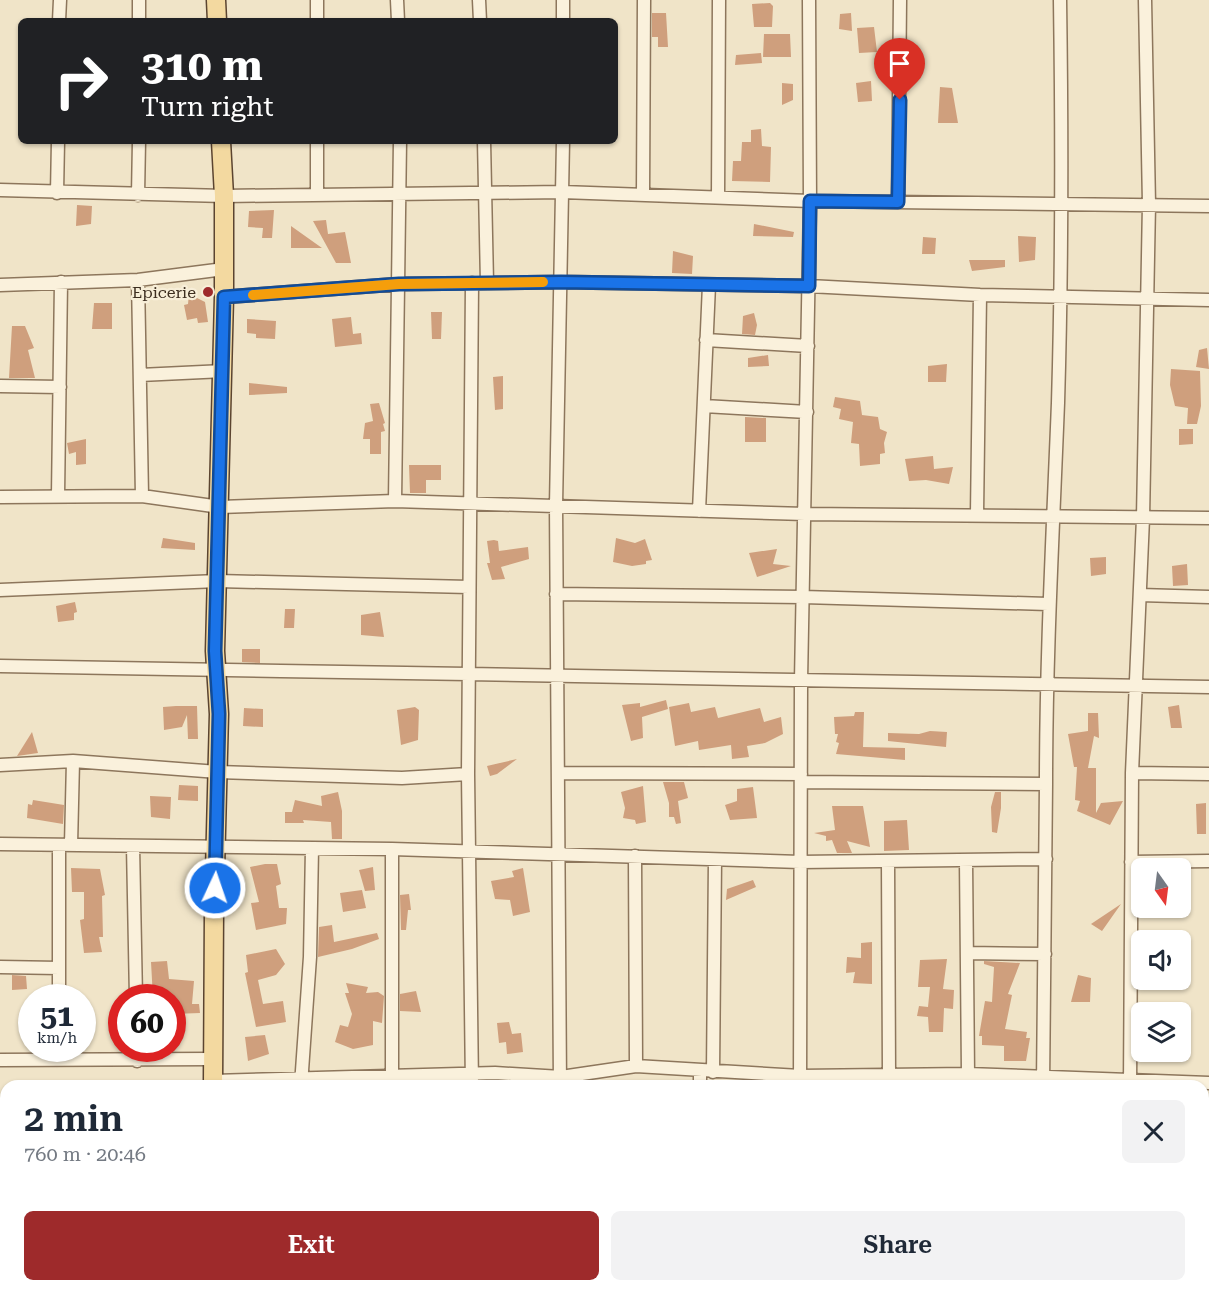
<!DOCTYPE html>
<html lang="en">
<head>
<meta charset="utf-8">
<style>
	:root { --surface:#fff; --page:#f2f2f3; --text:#1f2937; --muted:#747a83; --accent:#9e2a2b }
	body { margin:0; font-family:"Roboto Serif",serif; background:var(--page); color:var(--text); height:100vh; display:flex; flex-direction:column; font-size:22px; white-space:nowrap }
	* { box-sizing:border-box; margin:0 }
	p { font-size:20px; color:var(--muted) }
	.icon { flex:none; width:33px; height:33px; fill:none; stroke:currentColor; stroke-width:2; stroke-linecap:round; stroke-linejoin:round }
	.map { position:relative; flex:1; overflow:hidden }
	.drawer { position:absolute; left:0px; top:1080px; width:1209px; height:212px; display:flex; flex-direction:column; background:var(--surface); border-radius:18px 18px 0 0; box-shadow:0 2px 4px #0004 }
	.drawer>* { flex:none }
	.hud { position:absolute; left:18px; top:18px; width:600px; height:126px; border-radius:9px; box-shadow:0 2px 4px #0004; background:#202124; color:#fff; overflow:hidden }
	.needle { width:39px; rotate:166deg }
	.controls { position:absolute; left:1131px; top:858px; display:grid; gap:12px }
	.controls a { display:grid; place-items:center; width:60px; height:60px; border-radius:9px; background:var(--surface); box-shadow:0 2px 4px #0004; font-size:30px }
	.speed { position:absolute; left:18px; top:984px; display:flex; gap:12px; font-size:30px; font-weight:700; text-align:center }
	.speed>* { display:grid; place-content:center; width:78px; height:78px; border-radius:50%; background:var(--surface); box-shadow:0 2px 4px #0004; line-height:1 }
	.speed small { font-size:15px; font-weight:400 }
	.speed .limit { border:9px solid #d22; background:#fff; color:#111 }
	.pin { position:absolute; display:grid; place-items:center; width:51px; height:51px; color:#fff; margin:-62px -26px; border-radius:50% 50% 50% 0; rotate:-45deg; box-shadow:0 0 6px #0007 }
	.pin .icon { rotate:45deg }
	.me { position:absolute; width:66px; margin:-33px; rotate:3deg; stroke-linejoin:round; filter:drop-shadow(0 0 4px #0008) }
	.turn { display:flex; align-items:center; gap:21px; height:126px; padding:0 24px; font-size:27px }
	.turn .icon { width:78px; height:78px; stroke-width:2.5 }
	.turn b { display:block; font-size:42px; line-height:51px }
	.round { display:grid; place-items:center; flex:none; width:63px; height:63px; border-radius:9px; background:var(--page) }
	.overview { display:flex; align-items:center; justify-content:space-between; height:102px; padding:0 24px }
	h1 { font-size:36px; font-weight:600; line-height:45px }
	.primary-button { display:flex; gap:12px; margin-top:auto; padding:12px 24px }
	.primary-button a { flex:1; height:69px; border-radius:9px; background:var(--accent); color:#fff; font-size:24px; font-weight:600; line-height:69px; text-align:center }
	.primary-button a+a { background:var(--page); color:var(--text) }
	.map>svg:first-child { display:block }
	.building { fill:#cf9f7d }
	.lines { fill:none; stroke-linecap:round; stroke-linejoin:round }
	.minor-casing { stroke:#8d765c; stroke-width:15 }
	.primary-casing { stroke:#5b4430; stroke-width:21 }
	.minor { stroke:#faf1dc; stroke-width:12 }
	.primary { stroke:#f3d9a0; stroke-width:18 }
	.route-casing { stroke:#114b97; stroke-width:15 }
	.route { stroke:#1a73e8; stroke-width:10 }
	.slow { stroke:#f59e0b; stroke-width:10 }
	.poi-dot { fill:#9e2a2b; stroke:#f7eed8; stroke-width:2 }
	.labels { text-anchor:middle; stroke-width:4.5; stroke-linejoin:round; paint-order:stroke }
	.poi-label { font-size:16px; fill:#3d2e20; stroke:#f7eed8; text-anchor:end }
</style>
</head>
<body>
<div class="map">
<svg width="1209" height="1291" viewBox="0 0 1209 1291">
	<rect width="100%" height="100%" fill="#f0e4c8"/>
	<!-- building -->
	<path class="building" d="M770 3 773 6 772 27H754L752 4Z
		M652 13H666L668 47H658V37H652Z
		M851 13 852 31 839 29 840 14Z
		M874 27 877 52 859 53 857 28Z
		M764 34H790L791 57H763Z
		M761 53 762 63 735 65 736 55Z
		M871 81 872 101 858 102 856 83Z
		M782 83 793 84V100L782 105Z
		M940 87 952 88 958 123H938Z
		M761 129 762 146 771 147 770 182 732 181 733 161H741L742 142H751V130Z
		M77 205 92 206 91 224 76 226Z
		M274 210 272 238H262L263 228 248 227 249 211Z
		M326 220 328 234 345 232 351 263H336L313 221Z
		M754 224 794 232 793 237 753 236Z
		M291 226 322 248H291Z
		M1018 236 1036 237 1035 260 1019 262Z
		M923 237 936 238 935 254H922Z
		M673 251 693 256 692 274 672 273Z
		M969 260H1005V267L972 271Z
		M189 294 205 302 208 322 198 323 197 318 187 320 184 305 188 304Z
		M94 303H112V329H92Z
		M431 312H442L441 339H432Z
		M754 313 757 325 755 335 742 334 743 316Z
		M351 317 353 334 361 333 362 344 335 347 332 319Z
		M247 319 276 321 275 339 256 338V334L247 333Z
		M12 326H25L34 348 28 350 35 378H9Z
		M1207 348 1209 369 1196 367 1199 350Z
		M768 355 769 366 748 367V358Z
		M947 364 946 382H928V366Z
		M1171 369 1200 371 1201 406 1197 424H1187L1188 408 1175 406 1170 385Z
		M503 376V409L495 410 493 377Z
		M249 383 287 387V393L249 395Z
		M835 397 860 401 862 415 878 417 880 429 887 432 884 443 885 453 880 454V464L860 466 859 444 851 443 853 422 839 419 841 409 833 407Z
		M379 403 385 423 383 424 385 431 381 432V454H370V439H363L365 423 373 421 370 404Z
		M745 417 766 418V442H745Z
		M1179 429H1193V444L1179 445Z
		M86 439V464L76 465V452L69 454 67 443Z
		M933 456 934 469 953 467 949 484 926 480 909 481 905 459Z
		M409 465H441V480H426V493H410Z
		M163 538 195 543V550L161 548Z
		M616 538 635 543 645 539 652 560 646 561V564L632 566 613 562Z
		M494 540 498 541 499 551 528 547 529 559 501 567 505 579 492 580 487 563H490L487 541Z
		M777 549 773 564 791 566 757 577 749 553Z
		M1106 557V574L1091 576 1090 558Z
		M1187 564 1188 585 1173 586 1172 566Z
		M75 602 77 612 74 613V620L58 622 56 606Z
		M285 609H295L294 628H284Z
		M380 612 384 637 361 635V615Z
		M242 649H260V663L242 662Z
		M666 700 668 709 642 717 643 738 631 741 622 705 640 703V707Z
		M689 703 691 712 715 707 718 718 760 708 764 722 781 717 783 734 765 743 747 746 749 757 732 759 731 745 699 750 698 741 675 746 669 707Z
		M1179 705 1182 728H1171L1168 707Z
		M176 706H197L198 739H188L187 715 182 727 164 730 163 707Z
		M415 707 419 710 418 740 401 745 397 710Z
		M244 708 263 709V727L243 726Z
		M855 712H864L863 747 905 748V760L836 754 839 743 836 742 838 734H835L834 717 854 716Z
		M1088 713H1098L1099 738 1094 736 1088 768H1096V813L1101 803 1123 801 1110 825 1077 811 1080 801 1075 800 1077 767H1074L1068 734 1088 731Z
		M930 731 947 732 946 747 888 741V733L919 734Z
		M32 732 38 753 17 756Z
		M517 759 497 774 490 776 487 766Z
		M663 782H684L688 798 678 801 681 823 676 824 674 817H669V803Z
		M179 785 198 786V801L178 800Z
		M643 786 646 822 636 824 635 820 623 818 625 808 621 792Z
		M753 787 757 818 730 820 725 805 737 801V789Z
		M338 792 342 811V839H332L331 822 303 820 304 823H285V812H292L295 800 322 806 321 796Z
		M995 792H1001V808L997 833 992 832 991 807Z
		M150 796 171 797 170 819 151 817Z
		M33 800 64 805 63 824 27 818 28 804 32 805Z
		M1206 803V834H1197L1196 804Z
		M832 806H863L870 847 847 841 852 853H837L832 840 826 841V836L814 833 835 830Z
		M907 820 909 850 884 851V821Z
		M265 864H277L281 884 276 886 279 908H287L286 924 256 930 251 903 259 902 250 867Z
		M373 867 375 890 365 891 359 870Z
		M71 868 100 869 105 895 102 896 103 937H99L102 952 84 953 80 920 84 919V892H72Z
		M523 868 530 912 513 916 510 900 495 899 491 881 514 877 512 871Z
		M753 880 756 887 726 900 727 889Z
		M362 890 366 908 343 912 340 893Z
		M409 894 411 910H408L406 930H401L400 895Z
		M1121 904 1102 931 1091 924Z
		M332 925 334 942 377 933 379 939 352 949 318 957 319 927Z
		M872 942V984L853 983 855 972 846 973 847 957 861 958V943Z
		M276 949 285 964 276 975 258 980 263 1004 283 1001 286 1022 256 1027 245 973 248 972 246 955Z
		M947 959 943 989 954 990 953 1009 944 1008 943 1032H929L928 1017 917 1016 919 1006 928 1007 930 987H918L920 960Z
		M167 961 169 979 194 981 192 1004H199L200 1013 173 1014 172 998H153L151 962Z
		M984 961 1020 963 1008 994 1012 995 1005 1029 1027 1032 1026 1038H1030L1026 1061H1004V1046L982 1045V1036H979L985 1001 992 1002 994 967 984 964Z
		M12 975 26 976 27 989 12 990Z
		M1078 975 1091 978 1090 1002H1071Z
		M346 983 368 987 366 993 378 992 384 996 382 1023 373 1021V1045L353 1049 335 1042 340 1025 348 1027 352 1014 345 993H349Z
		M416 991 421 1012 400 1011V994Z
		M509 1022 512 1034 521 1033 523 1052 507 1054 506 1042 499 1043 497 1023Z
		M265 1035 269 1054 248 1061 245 1037Z"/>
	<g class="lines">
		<defs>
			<path id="minor" d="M397 0 398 21
				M479 0 480 21
				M59 21 60 0
				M139 21V0
				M317 21V0
				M563 21V0
				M484 141 487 283
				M0 190 224 196 562 192 810 201 1209 206
				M57 193 58 141
				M317 194V141
				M643 194 644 0
				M138 195 139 141
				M718 197 719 0
				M898 202 900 0
				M138 280 142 496
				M0 285 138 280 224 269
				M224 297 399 284 561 282 809 286 980 295 1209 300
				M706 340 808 346
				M140 375 224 371
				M0 386 60 387
				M704 406 807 412
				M58 495 61 282
				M0 497 142 496 220 507 395 501 805 514 1209 518
				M395 501 400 141
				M699 511 709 285
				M977 514 980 295
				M0 590 218 581 469 587
				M556 594 803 597 1048 604
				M1140 595 1209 597
				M0 666C156 670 312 671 468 674 715 678 962 684 1209 687
				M0 765 73 761 218 772 402 778 468 774
				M558 773 801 774
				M1132 773 1209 774
				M801 782 1046 784 1043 1086
				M1046 784C1046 656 1053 530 1058 403 1062 269 1062 135 1060 0
				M0 844 392 849 800 862 1046 859
				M71 845 73 761
				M133 846 136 998
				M635 856 636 1066
				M888 861 889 1074
				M966 861 968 1074
				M1131 862 1209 861
				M967 953 1045 954
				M0 967 59 968
				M59 998V845
				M136 1048 137 1061
				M0 1060 211 1059
				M700 1071V1086
				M713 1072 715 860
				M392 1077V849
				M213 1081 495 1073 561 1077 636 1066 800 1076 968 1074 1209 1083
				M301 1085 310 957 312 848
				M472 1086 468 774 472 283
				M560 1086 556 505 563 141
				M800 1086 801 681 810 201 809 0
				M1130 1086 1132 773 1143 518 1149 204 1145 0
				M0 1159H6
				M1203 1169H1209
				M134 1286V1291
				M314 1286V1291
				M391 1286V1291
				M889 1286V1291
				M969 1286V1291
				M54 1291V1286
				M466 1291 467 1286
				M554 1291V1286
				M634 1291 635 1286
				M712 1291V1286
				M798 1291V1286
				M1043 1291V1286
				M1128 1291V1286"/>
			<path id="primary" d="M216 0 217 21
				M213 1086 214 909 219 714 215 651 224 297V196L221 141
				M214 1286V1291"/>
		</defs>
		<!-- minor casing -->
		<use href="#minor" class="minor-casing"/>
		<!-- primary casing -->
		<use href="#primary" class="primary-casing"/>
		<!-- minor -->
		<use href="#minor" class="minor"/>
		<!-- primary -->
		<use href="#primary" class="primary"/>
	</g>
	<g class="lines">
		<defs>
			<path id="route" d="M215 888 219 714 215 651 224 297 399 284 561 282 809 286 810 201 898 202 900 100"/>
		</defs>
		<!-- route casing -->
		<use href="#route" class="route-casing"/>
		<!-- route -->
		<use href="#route" class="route"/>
		<!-- slow -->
		<path class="slow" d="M253 295 399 284 543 282"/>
	</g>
	<!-- markers -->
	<circle class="poi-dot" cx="208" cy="292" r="6"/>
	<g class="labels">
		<!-- poi labels -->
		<g class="poi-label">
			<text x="196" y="298">Epicerie</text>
		</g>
	</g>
</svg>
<div class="controls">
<a><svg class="needle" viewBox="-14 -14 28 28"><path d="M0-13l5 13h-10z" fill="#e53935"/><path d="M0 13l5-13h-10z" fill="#747a83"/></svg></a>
<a><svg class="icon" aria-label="sound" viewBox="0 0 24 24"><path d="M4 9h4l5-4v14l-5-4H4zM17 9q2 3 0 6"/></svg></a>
<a><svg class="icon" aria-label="layers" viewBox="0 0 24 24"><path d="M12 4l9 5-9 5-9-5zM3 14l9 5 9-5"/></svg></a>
</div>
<div class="speed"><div>51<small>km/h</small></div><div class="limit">60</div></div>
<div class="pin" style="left:900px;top:100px;background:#d93025"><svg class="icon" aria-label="arrive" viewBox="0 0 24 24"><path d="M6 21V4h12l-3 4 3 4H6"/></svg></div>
<svg class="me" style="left:215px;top:888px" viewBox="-20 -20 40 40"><circle r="17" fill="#1a73e8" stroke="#fff" stroke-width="3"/><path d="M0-11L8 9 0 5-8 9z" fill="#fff"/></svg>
<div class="hud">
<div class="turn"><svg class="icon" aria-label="right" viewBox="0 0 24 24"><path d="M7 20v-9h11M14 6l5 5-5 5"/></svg><div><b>310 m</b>Turn right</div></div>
</div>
<section class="drawer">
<div class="overview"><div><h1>2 min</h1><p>760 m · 20:46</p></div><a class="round"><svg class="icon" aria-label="close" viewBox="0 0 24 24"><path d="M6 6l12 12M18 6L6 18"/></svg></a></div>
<div class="primary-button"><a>Exit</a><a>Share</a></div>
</section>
</div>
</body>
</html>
